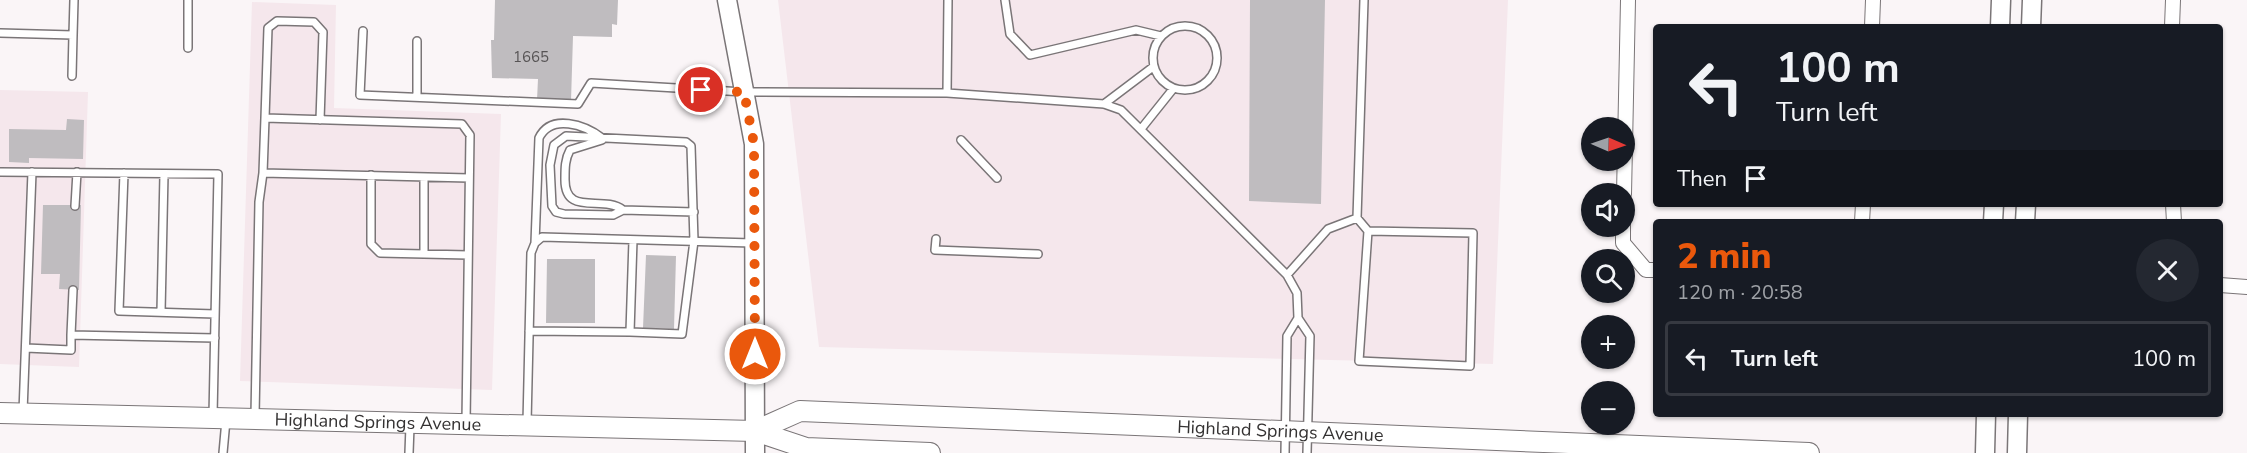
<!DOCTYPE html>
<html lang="en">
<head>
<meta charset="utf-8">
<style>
	:root { --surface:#171b24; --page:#242831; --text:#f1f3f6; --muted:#9ea1a6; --line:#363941; --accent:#ea580c }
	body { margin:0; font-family:"Nunito Sans",sans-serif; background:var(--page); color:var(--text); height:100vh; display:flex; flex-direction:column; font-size:22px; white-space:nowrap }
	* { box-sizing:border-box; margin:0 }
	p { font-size:20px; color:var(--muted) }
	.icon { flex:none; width:33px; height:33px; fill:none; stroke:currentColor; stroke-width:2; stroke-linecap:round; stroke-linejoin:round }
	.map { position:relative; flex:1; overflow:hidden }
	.sheet { position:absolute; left:1653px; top:219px; width:570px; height:198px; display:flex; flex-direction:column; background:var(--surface); border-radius:6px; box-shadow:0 2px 4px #0004 }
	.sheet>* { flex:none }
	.banner { position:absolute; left:1653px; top:24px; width:570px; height:183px; border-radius:6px; box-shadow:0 2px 4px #0004; background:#171b24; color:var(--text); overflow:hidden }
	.needle { width:39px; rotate:92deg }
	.tools { position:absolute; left:1581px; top:117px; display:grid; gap:12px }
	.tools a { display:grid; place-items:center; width:54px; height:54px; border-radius:50%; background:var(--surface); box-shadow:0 2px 4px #0004; font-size:30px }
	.pin { position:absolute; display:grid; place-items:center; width:51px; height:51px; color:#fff; margin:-26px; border:3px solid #fff; border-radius:50%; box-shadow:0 2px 6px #0007 }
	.me { position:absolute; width:66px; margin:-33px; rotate:0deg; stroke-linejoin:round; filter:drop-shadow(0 0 4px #0008) }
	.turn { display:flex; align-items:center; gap:21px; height:126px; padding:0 24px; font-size:27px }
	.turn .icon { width:78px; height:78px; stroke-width:2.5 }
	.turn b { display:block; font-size:42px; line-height:51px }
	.then { display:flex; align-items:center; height:57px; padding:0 24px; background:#0003; gap:12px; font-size:22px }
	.round { display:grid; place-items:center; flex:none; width:63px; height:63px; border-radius:32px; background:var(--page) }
	.summary { display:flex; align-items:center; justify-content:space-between; height:102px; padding:0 24px }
	h1 { font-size:36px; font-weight:800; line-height:45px; color:var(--accent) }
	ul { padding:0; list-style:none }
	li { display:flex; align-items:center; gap:18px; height:75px; margin:0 12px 9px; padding:0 12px; border:3px solid var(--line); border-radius:6px }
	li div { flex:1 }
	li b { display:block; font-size:22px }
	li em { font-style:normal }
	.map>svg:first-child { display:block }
	.built { fill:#f5e7ec }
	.building { fill:#bfbcbf }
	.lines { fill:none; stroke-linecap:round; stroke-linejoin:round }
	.service-casing { stroke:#7a7577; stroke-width:10 }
	.minor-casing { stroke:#7a7577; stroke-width:16 }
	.tertiary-casing { stroke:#7a7577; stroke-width:21 }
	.secondary-casing { stroke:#7a7577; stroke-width:22 }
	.service { stroke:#fff; stroke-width:7 }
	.minor { stroke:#fff; stroke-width:14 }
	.tertiary { stroke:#fff; stroke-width:18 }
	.secondary { stroke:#fff; stroke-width:20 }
	.route { stroke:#ea580c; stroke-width:10; stroke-dasharray:0 18 }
	.labels { text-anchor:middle; stroke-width:4.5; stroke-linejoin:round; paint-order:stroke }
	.number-label { font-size:15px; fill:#575455 }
	.street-label { font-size:18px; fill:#343232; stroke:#fff }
</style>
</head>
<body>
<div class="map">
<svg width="2247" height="453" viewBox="0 0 2247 453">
	<rect width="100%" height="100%" fill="#faf5f7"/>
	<!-- built -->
	<path class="built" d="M778 0H1508L1493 364 819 347Z
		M252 2 336 5 334 108 501 114 492 390 240 381Z
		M0 90 88 92 79 367 0 364Z"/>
	<!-- building -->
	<path class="building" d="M495 0H618L617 25 612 24V37L573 36 571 101 537 100 538 79 492 78 491 40H494Z
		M1250 0H1325L1321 204 1249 201Z
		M67 119 84 120 83 159 29 158V163L9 162V129L66 130Z
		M43 205H81L79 290 59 289 60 274H41Z
		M646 255 676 256 674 329 643 328Z
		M547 259H595V323H546Z"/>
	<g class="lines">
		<defs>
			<path id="service" d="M188 0V48
				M1005 0 1010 34 1030 55 1136 30 1161 36
				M1153 58a32 32 0 1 1 64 0a32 32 0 1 1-64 0Z
				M363 31 360 95 578 104 591 83 744 92 947 93 1104 104 1121 110 1287 275 1297 293 1298 318 1310 336 1307 453
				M0 33 73 35 74 0
				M72 76 73 35
				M947 93 948 0
				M417 97V41
				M1104 104 1153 67
				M265 118 268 28 277 21 314 22 323 32 320 120
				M1141 129 1173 89
				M602 140 570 150C565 159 565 168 565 178 564 218 603 194 623 210L694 212
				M961 140 997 178
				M0 172 218 174 213 416
				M124 173 119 311 215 314
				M371 175V244L380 253 468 255
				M75 206 77 172
				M623 210 613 215 564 214 556 212 552 206 550 165 554 145 566 136 686 142 691 146 694 241 682 334 630 332
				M1357 218 1368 231 1359 361 1470 366 1473 233 1368 231
				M936 239 935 250 1038 254
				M535 243 539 138C551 113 585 125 602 138
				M424 254V177
				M1287 275 1328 229 1357 218 1364 0
				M161 312 164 174
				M529 331 630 332 633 240
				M71 335 73 290
				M26 348 71 350V335L215 338
				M23 412 32 172
				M255 416 259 202 263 173
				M466 422 470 135 462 124 265 118 263 173 469 178
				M527 423 531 253 535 243 542 237 752 243
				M223 453 226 420
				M409 453 410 426
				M1285 453 1287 336 1298 318"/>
			<path id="minor" d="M1872 27 1873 0
				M2172 27 2173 0
				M1624 194 1628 0
				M2173 204 2174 222
				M1862 222 1863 204
				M1623 226V243L1646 270H1656
				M2220 285 2247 287"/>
			<path id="tertiary" d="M727 0 754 144 755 453
				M2000 27 2001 0
				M2031 27 2032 0
				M1993 222 1994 204
				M2025 222 2026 204
				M1985 453 1986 414
				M2017 453 2018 414"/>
			<g id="secondary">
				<path id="s1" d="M0 413 755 431 806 448 930 453"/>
				<path id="s2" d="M755 431 800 411 1809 453"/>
			</g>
		</defs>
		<!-- service casing -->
		<use href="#service" class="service-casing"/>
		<!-- minor casing -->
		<use href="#minor" class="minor-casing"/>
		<!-- tertiary casing -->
		<use href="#tertiary" class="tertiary-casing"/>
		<!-- secondary casing -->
		<use href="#secondary" class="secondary-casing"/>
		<!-- service -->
		<use href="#service" class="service"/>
		<!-- minor -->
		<use href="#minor" class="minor"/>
		<!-- tertiary -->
		<use href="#tertiary" class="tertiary"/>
		<!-- secondary -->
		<use href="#secondary" class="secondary"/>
	</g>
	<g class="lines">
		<!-- route -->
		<path class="route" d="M701 90 744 92 754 144 755 354"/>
	</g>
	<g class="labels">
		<!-- number labels -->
		<g class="number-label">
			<text x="531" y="62">1665</text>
		</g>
		<!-- street labels -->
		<g class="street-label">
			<text dy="6" stroke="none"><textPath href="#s1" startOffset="378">Highland Springs Avenue</textPath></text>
			<text dy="6" stroke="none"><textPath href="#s2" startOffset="530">Highland Springs Avenue</textPath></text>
		</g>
	</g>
</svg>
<div class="tools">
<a><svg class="needle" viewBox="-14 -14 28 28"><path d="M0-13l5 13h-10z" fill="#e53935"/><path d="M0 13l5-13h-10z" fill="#9ea1a6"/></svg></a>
<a><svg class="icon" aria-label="sound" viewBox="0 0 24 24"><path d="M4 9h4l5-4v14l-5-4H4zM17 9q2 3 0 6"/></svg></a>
<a><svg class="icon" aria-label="search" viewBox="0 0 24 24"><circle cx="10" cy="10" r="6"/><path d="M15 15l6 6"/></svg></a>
<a>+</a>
<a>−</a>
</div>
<div class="pin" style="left:701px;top:90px;background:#d93025"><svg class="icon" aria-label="arrive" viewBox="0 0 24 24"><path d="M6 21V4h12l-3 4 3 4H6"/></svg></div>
<svg class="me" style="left:755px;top:354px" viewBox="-20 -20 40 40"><circle r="17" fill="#ea580c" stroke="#fff" stroke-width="3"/><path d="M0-11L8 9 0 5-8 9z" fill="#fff"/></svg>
<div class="banner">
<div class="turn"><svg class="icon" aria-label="left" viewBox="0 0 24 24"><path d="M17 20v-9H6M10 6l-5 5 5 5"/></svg><div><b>100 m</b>Turn left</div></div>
<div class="then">Then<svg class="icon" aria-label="arrive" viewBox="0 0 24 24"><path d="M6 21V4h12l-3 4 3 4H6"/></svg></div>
</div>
<section class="sheet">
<div class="summary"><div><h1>2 min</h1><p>120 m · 20:58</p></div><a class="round"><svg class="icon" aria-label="close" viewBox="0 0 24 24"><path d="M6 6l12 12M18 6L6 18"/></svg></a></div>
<ul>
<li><svg class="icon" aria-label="left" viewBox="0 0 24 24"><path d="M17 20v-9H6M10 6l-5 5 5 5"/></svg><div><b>Turn left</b></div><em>100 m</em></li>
</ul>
</section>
</div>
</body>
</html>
